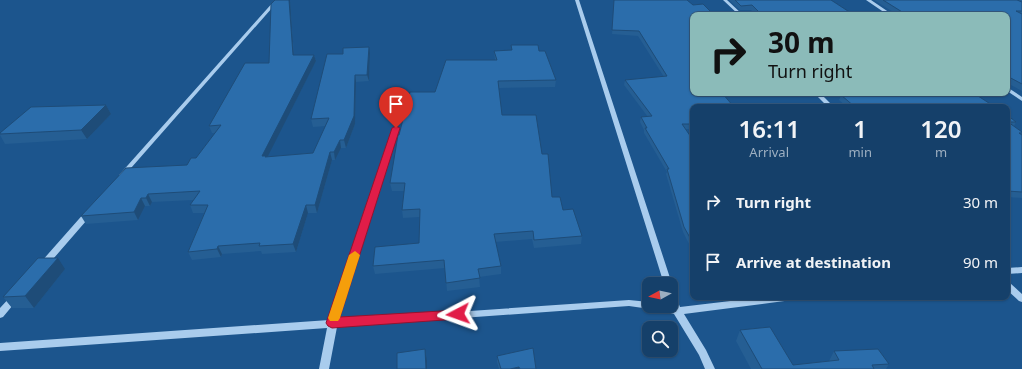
<!DOCTYPE html>
<html lang="en">
<head>
<meta charset="utf-8">
<style>
	:root { --surface:#15406a; --page:#1e4770; --text:#f1f3f6; --muted:#9dafc1; --line:#34597e }
	body { margin:0; font-family:"Noto Sans",sans-serif; background:var(--page); color:var(--text); height:100vh; display:flex; flex-direction:column; font-size:15px; white-space:nowrap }
	* { box-sizing:border-box; margin:0 }
	p { font-size:13px; color:var(--muted) }
	.icon { flex:none; width:22px; height:22px; fill:none; stroke:currentColor; stroke-width:2; stroke-linecap:round; stroke-linejoin:round }
	.map { position:relative; flex:1; overflow:hidden }
	.details { position:absolute; left:690px; top:104px; width:320px; height:196px; display:flex; flex-direction:column; background:var(--surface); border-radius:8px; box-shadow:0 1px 3px #0004,0 0 0 1px var(--line) }
	.details>* { flex:none }
	.hud { position:absolute; left:690px; top:12px; width:320px; height:84px; border-radius:8px; box-shadow:0 1px 3px #0004,0 0 0 1px var(--line); background:#8bbbb9; color:#111; overflow:hidden }
	.needle { width:26px; rotate:262deg }
	.buttons { position:absolute; left:642px; top:277px; display:grid; gap:8px }
	.buttons a { display:grid; place-items:center; width:36px; height:36px; border-radius:8px; background:var(--surface); box-shadow:0 1px 3px #0004,0 0 0 1px var(--line); font-size:20px }
	.pin { position:absolute; display:grid; place-items:center; width:34px; height:34px; color:#fff; margin:-41px -17px; border-radius:50% 50% 50% 0; rotate:-45deg; box-shadow:0 0 4px #0007 }
	.pin .icon { rotate:45deg }
	.me { position:absolute; width:44px; margin:-22px; rotate:266deg; stroke-linejoin:round; filter:drop-shadow(0 0 3px #0008) }
	.turn { display:flex; align-items:center; gap:14px; height:84px; padding:0 12px; font-size:18px }
	.turn .icon { width:52px; height:52px; stroke-width:2.5 }
	.turn b { display:block; font-size:28px; line-height:34px }
	.eta { display:flex; justify-content:space-evenly; align-items:center; height:68px; text-align:center }
	.eta b { font-size:24px; font-weight:600; line-height:28px }
	ul { padding:0; list-style:none }
	li { display:flex; align-items:center; gap:12px; height:60px; padding:0 12px }
	li div { flex:1 }
	li b { display:block; font-size:15px }
	li em { font-style:normal }
	.map>svg:first-child { display:block }
	.lines { fill:none; stroke-linecap:round; stroke-linejoin:round }
	.minor { fill:#a9cced; fill-rule:evenodd }
	.wall { fill:#255e93 }
	.shaded-wall { fill:#1e4c78 }
	.building { fill:#2b6dab; stroke:#1e4c78 }
	.route { fill:#e11d48; stroke:#92132f }
	.slow { fill:#f59e0b }
</style>
</head>
<body>
<div class="map">
<svg width="1022" height="369" viewBox="0 0 1022 369">
	<rect width="100%" height="100%" fill="#1c558d"/>
	<g class="lines">
		<!-- minor -->
		<path class="minor" d="M275 0H279L124 176H120L119 175 120 174Z
			M575 0H579L672 284 671 286V284H664Z
			M723 0H727L743 15H739Z
			M866 0H871L893 15H888Z
			M1007 87 1022 97V101L1007 91Z
			M814 93H820L834 107H828Z
			M396 126 399 128 339 320 629 300 649 302V306H671V291L674 292 680 307 764 297H796L795 299 792 300 684 314 706 350 715 369H705L699 355 674 314 650 309 629 306 337 327 329 369H319L327 328 0 351V343L329 320 393 128Z
			M86 211H89L93 213 47 266H41L40 264 41 262Z
			M1022 267V273L1007 274V268Z
			M1007 282 1010 283 1022 294V302L1019 301 1007 290Z
			M15 294 18 295 19 297 18 299 3 317 0 318V308L12 295Z"/>
	</g>
	<!-- wall -->
	<path class="wall" d="M275 0H290L294 55H314L316 61 267 157 313 153 326 126 313 127 311 119 370 53 369 81 356 82 355 124 346 148H341L335 160H332L317 213H308L296 252 262 254 261 251 222 254 221 257 192 260 188 252 204 213H193L190 205 194 200 152 202 150 206H145L138 220 86 224 81 216 187 165 196 158 215 133H212L209 126 269 63Z
		M614 0 693 93H774L773 96 725 97 693 107V129H685L693 140V252L683 232 666 174 667 172 644 133V130L640 122 641 117H648L624 85 625 80 664 77 638 36 612 34Z
		M729 0H831L854 15H756L751 10H740Z
		M874 0H1022V91L1007 83V15H898Z
		M494 51H539L556 80 555 87 499 88 502 115 542 154 552 197 563 210 582 236 581 244 534 248 532 239 495 242 501 266V274L479 277 480 287 447 291 445 268 375 274 373 266 419 243 420 217 403 218 402 210 404 191H392L390 183 399 135 435 92 495 60Z
		M855 93H960L995 107H847L839 100 841 95 856 94Z
		M106 105 111 114 87 139 5 144 0 135V133Z
		M1007 115 1016 122 1014 126 1022 132V198L1007 197Z
		M65 269 34 308H12L3 297Z
		M740 330 793 365 829 361 834 351 889 364 886 369H751L736 341Z
		M497 356 536 369H499L497 362Z"/>
	<!-- shaded-wall -->
	<path class="shaded-wall" d="M289 0H290L294 61 293 55Z
		M369 47 370 53 369 81 367 75Z
		M314 55 316 61 267 158 262 156Z
		M355 75 356 82 355 124 346 148 344 140Z
		M106 105 111 114 87 139 81 130Z
		M340 140 341 148 335 160 334 152Z
		M330 152 332 160 317 213 315 205Z
		M148 194 152 202 150 206 146 198Z
		M141 198 145 206 138 220 134 212Z
		M306 205 308 213 296 252 293 244Z
		M218 246 222 254 221 257 217 249Z
		M58 258 65 269 34 308 25 296Z
		M425 349 427 361V369H426Z
		M519 367V369H510Z"/>
	<!-- building -->
	<path class="building" d="M275 0H289L293 55H314L262 156H266L265 157 313 153 329 118 311 119 327 54H343V48L369 47 367 75H355L354 116 344 140H340L334 152H330L315 205H306L293 244 259 246 260 243 218 246 217 249 188 252 208 205H190L200 191 148 194 146 198H141L134 212 81 216 126 168 187 165 191 158H196L221 125 209 126 245 63H269L271 4Z
		M614 0H687L693 5 703 4 714 15H693V93H722L734 107H693V124H682L693 140V243L684 227 667 169H669L645 128H647L641 117 652 116 625 80 667 76 639 31 612 30Z
		M735 0H831L854 15H762L752 5 741 6Z
		M883 0H1017L1022 2V11H1016L1022 14V84L1007 76V15H907Z
		M511 45H538L539 51H545L556 80 498 81 502 115H536L542 154H548L552 197H560L563 210 573 209 582 236 534 240 533 231 494 234 501 266 478 269 480 278 446 283 444 260 373 266 375 247 419 243 420 209 402 210 405 183H390L398 135H399L410 92H435L446 60H497L494 51 512 50Z
		M863 93H960L962 94H975L995 107H855L841 95 864 94Z
		M106 105 81 130 0 134V133L31 107Z
		M1007 115 1016 122H1008L1022 132V133H1019L1022 135V192L1007 191Z
		M38 258H58L25 296 3 297Z
		M770 327 793 365 839 360 834 351 878 349 889 364 872 365 874 369H762L740 330Z
		M533 348 536 369H520L519 367 510 369H501L497 356Z
		M425 349 426 369H397V353Z"/>
	<!-- route -->
	<path class="route" d="M396 126 400 128 340 317 458 310 462 311 463 314 462 318 458 319 332 328 328 326 326 323 392 128Z"/>
	<!-- slow -->
	<path class="slow" d="M355 251 360 255 340 318 338 321H330L328 318 349 255Z"/>
</svg>
<div class="buttons">
<a><svg class="needle" viewBox="-14 -14 28 28"><path d="M0-13l5 13h-10z" fill="#e53935"/><path d="M0 13l5-13h-10z" fill="#9dafc1"/></svg></a>
<a><svg class="icon" aria-label="search" viewBox="0 0 24 24"><circle cx="10" cy="10" r="6"/><path d="M15 15l6 6"/></svg></a>
</div>
<div class="pin" style="left:396px;top:128px;background:#d93025"><svg class="icon" aria-label="arrive" viewBox="0 0 24 24"><path d="M6 21V4h12l-3 4 3 4H6"/></svg></div>
<svg class="me" style="left:458px;top:314px" viewBox="-20 -20 40 40"><path d="M0-17L14 15 0 8-14 15z" fill="#e11d48" stroke="#fff" stroke-width="4"/></svg>
<div class="hud">
<div class="turn"><svg class="icon" aria-label="right" viewBox="0 0 24 24"><path d="M7 20v-9h11M14 6l5 5-5 5"/></svg><div><b>30 m</b>Turn right</div></div>
</div>
<section class="details">
<div class="eta">
<div><b>16:11</b><p>Arrival</p></div>
<div><b>1</b><p>min</p></div>
<div><b>120</b><p>m</p></div>
</div>
<ul>
<li><svg class="icon" aria-label="right" viewBox="0 0 24 24"><path d="M7 20v-9h11M14 6l5 5-5 5"/></svg><div><b>Turn right</b></div><em>30 m</em></li>
<li><svg class="icon" aria-label="arrive" viewBox="0 0 24 24"><path d="M6 21V4h12l-3 4 3 4H6"/></svg><div><b>Arrive at destination</b></div><em>90 m</em></li>
</ul>
</section>
</div>
</body>
</html>
